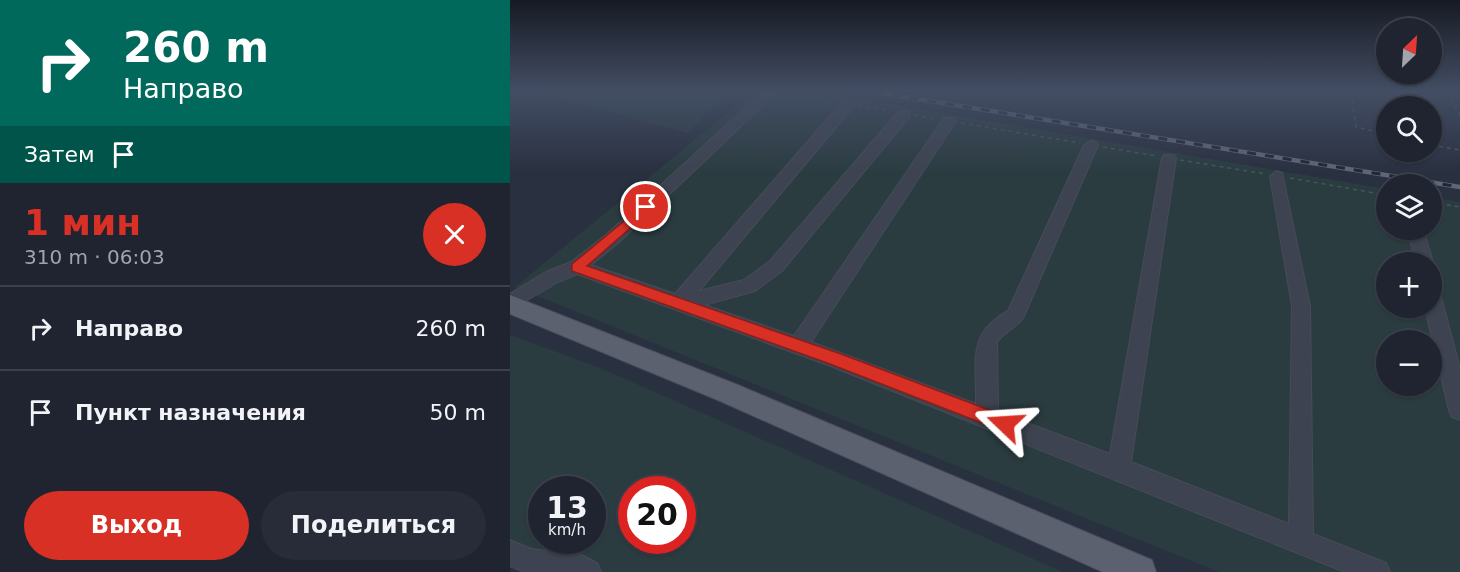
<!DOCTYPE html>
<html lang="ru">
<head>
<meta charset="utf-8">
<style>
	:root { --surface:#1f2430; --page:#272c38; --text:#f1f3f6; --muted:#a1a4ab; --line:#3c414c; --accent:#d93025 }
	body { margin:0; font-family:"DejaVu Sans",sans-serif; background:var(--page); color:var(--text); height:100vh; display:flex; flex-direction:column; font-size:22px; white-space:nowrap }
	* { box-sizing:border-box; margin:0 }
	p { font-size:20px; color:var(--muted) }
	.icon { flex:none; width:33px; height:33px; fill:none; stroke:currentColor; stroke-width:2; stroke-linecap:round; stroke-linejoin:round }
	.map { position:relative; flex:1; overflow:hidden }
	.panel { display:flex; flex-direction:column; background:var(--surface); width:510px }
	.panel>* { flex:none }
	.hud { background:#00695c; color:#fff; overflow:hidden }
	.needle { width:39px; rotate:25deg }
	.controls { position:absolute; left:866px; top:18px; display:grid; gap:12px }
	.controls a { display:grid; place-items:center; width:66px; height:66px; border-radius:50%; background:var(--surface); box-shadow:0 2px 4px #0004,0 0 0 2px var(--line); font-size:30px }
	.speed { position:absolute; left:18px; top:476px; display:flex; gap:12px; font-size:30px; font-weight:700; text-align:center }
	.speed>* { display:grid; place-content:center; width:78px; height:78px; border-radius:50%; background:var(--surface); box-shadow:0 2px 4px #0004,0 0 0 2px var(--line); line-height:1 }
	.speed small { font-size:15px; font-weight:400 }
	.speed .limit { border:9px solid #d22; background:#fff; color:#111 }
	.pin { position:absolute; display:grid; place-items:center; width:51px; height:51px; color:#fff; margin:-26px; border:3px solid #fff; border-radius:50%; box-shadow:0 2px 6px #0007 }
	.me { position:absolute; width:66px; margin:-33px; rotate:290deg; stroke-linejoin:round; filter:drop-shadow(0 0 4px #0008) }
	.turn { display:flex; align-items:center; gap:21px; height:126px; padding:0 24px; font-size:27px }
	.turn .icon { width:78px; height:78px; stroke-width:2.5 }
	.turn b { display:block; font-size:42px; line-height:51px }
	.then { display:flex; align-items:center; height:57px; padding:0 24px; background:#0003; gap:12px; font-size:22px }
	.round { display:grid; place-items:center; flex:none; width:63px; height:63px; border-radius:32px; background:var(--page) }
	.head { display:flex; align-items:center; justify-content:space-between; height:102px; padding:0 24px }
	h1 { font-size:36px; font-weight:700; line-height:45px; color:var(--accent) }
	.cta { display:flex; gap:12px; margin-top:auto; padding:12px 24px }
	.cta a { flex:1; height:69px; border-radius:36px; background:var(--accent); color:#fff; font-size:24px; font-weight:700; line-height:69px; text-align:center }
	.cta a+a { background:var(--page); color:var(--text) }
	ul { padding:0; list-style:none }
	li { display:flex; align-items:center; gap:18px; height:84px; padding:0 24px; border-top:2px solid var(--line) }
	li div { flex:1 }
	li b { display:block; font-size:22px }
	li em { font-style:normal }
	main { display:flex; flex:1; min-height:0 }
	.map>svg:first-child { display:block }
	.green { fill:#2b3c41; fill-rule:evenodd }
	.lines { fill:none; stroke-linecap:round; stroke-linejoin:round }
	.minor-casing { stroke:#474b59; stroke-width:2 }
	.major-casing { stroke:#474b59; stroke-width:2 }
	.path { stroke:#445558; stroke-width:1.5; stroke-dasharray:4 4; stroke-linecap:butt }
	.minor { fill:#3d4350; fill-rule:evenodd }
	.major { fill:#5b616f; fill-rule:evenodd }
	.rail-casing { stroke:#5f6676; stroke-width:4.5 }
	.rail { stroke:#222735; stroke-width:3; stroke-dasharray:9; stroke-linecap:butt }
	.route { fill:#d93025; stroke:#8d1f18; stroke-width:1.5 }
</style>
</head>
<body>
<main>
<section class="panel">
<div class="hud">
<div class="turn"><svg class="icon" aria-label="right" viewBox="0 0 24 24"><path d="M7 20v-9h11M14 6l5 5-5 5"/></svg><div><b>260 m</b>Направо</div></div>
<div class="then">Затем<svg class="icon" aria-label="arrive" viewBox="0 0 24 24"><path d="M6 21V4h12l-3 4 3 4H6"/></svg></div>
</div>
<div class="head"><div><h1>1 мин</h1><p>310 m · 06:03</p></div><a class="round" style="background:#d93025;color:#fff"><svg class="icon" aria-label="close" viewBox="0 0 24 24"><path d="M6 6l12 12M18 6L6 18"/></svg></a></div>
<ul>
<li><svg class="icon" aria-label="right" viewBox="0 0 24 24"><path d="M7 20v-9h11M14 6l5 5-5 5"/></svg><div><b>Направо</b></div><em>260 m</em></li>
<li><svg class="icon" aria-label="arrive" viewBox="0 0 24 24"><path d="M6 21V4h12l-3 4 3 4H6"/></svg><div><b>Пункт назначения</b></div><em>50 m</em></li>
</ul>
<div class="cta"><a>Выход</a><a>Поделиться</a></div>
</section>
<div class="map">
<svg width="950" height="572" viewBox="0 0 950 572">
	<rect width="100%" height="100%" fill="#293040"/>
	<!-- green -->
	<path class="green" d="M26 92H217L178 133Z
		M243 92H309L876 189V230H921V197L950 202V572H709L5 287ZM876 262H921V308H876ZM876 340H921V386H876Z
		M0 335 88 367 553 572H61L0 538ZM32 489H82V540H32ZM122 489H172V540H122Z"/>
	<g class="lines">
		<defs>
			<path id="minor" d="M253 92H267L108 243 81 265 165 294 333 101H343V107L189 291 234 280 260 261 389 111H399V117L272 271 245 291 194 305 284 336 434 118H444L446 121 301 342 466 404C467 362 456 334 498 311L574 145 581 141 586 142 588 145 514 316C509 327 495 330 487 342L488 412 600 454 652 158 654 155H664L666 158 621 462 779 524 782 306 760 176 767 171 772 173 800 306 803 534 876 563 880 572H835L318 365 67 274 48 282 0 310V294L36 272 61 262 96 235Z
				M897 230H913L923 262 921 265V262H906Z
				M921 286 927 288 930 293 950 369V420L942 417 939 410 915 308H921Z
				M0 540 21 549 71 555 87 563 91 572H14L0 566Z"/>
			<path id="major" d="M0 295 228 385 642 560 646 572H593L210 401 0 314Z"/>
		</defs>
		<!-- minor casing -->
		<use href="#minor" class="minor-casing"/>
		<!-- major casing -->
		<use href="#major" class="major-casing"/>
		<!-- path -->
		<path class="path" d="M841 92 846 127 876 134
			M936 92 950 115
			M271 93 324 102
			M348 106 381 111
			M404 115 425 119
			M451 123 570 143
			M921 145 950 150
			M593 147 647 156
			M670 160 756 174
			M780 178 876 195
			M921 202 950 207"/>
		<!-- minor -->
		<use href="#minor" class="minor"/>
		<!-- major -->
		<use href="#major" class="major"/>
		<defs>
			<path id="rail" d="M364 92 950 187"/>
		</defs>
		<!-- rail casing -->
		<use href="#rail" class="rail-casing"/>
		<!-- rail -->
		<use href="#rail" class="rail"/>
	</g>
	<!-- sky -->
	<linearGradient id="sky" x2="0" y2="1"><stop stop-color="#171a23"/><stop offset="0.53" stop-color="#434e64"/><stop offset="1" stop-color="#434e64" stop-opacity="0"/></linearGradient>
	<rect width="950" height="172" fill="url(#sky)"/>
	<!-- route -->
	<path class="route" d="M136 203 141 204V210L77 266 331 354 495 416 501 419 503 424 501 430 495 432 320 364 62 271V264Z"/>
</svg>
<div class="controls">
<a><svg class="needle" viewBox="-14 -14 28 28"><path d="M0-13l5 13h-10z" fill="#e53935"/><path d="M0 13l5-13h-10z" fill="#a1a4ab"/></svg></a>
<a><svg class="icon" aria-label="search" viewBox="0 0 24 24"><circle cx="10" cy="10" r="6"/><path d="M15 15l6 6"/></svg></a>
<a><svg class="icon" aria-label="layers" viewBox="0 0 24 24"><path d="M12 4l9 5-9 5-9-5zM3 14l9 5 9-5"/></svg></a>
<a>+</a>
<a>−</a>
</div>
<div class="speed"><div>13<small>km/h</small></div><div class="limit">20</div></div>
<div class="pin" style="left:136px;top:207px;background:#d93025"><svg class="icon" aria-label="arrive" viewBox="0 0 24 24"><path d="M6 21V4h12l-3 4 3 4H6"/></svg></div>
<svg class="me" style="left:495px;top:424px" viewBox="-20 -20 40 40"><path d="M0-17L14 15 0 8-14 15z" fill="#d93025" stroke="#fff" stroke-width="4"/></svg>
</div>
</main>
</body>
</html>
